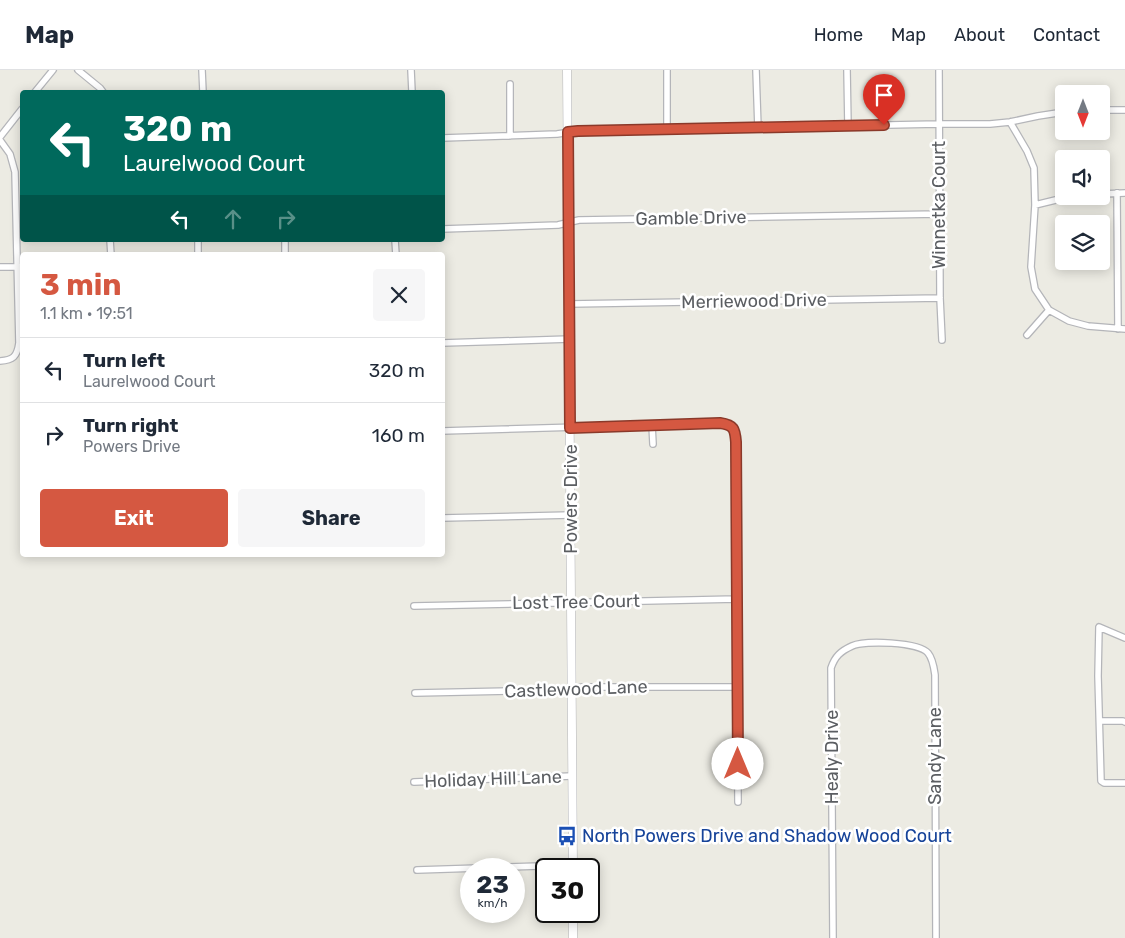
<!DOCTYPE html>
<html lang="en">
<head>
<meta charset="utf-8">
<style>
	:root { --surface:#fff; --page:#f6f6f7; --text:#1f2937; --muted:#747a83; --line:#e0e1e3; --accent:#d55841 }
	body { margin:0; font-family:Rubik,sans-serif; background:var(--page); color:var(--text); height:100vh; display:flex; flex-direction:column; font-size:19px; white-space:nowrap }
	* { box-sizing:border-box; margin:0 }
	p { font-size:16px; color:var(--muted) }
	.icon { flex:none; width:28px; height:28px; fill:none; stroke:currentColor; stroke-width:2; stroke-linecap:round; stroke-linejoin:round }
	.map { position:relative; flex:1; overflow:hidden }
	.side { position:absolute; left:20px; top:182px; width:425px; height:305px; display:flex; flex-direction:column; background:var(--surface); border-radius:5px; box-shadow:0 2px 12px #0003 }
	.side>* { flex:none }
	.banner { position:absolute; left:20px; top:20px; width:425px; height:152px; border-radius:5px; box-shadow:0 2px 12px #0003; background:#00695c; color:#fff; overflow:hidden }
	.needle { width:32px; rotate:180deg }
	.buttons { position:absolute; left:1055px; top:15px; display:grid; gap:10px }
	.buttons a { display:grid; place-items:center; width:55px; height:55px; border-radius:5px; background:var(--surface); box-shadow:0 2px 12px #0003; font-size:25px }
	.speed { position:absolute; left:460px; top:788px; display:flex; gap:10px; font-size:25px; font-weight:700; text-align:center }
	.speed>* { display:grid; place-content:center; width:65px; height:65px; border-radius:50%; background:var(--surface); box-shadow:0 2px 12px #0003; line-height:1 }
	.speed small { font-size:12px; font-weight:400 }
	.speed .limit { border:2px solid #111; border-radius:8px; background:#fff; color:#111 }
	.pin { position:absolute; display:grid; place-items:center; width:42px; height:42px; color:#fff; margin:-51px -21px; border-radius:50% 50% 50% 0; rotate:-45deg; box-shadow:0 0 5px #0007 }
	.pin .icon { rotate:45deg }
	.me { position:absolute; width:55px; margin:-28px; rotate:0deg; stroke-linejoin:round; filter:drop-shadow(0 0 4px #0008) }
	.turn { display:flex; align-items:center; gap:18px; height:105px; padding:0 20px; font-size:22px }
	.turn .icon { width:65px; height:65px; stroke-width:2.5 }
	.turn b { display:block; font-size:35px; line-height:42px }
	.lanes { display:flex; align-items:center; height:48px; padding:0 20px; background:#0003; justify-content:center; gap:25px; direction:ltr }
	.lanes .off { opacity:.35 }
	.round { display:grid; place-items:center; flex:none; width:52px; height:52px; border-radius:5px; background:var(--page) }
	.overview { display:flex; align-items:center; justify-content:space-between; height:85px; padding:0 20px }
	h1 { font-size:30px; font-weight:700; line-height:38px; color:var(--accent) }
	.action { display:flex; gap:10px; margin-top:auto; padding:10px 20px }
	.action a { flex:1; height:58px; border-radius:5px; background:var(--accent); color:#fff; font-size:20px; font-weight:700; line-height:58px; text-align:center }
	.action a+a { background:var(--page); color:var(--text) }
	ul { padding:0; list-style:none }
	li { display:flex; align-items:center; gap:15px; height:65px; padding:0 20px; border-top:1px solid var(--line) }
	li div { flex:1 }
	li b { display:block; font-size:19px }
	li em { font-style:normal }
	header { display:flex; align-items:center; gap:30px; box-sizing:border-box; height:70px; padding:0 25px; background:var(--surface); border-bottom:1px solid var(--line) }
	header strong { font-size:24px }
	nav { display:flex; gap:28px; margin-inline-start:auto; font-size:18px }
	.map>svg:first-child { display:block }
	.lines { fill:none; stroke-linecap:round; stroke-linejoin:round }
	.minor-casing { stroke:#b4b5b9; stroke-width:8 }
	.tertiary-casing { stroke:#b4b5b9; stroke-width:9 }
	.minor { stroke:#fff; stroke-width:5.5 }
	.tertiary { stroke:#fff; stroke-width:8 }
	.route-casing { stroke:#8a392a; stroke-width:12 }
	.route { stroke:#d55841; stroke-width:9 }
	.labels { text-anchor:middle; stroke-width:5; stroke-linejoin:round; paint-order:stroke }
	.street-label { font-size:18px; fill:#5b5e62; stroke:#fff }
	.transit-label { font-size:18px; fill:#164399; stroke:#fff; text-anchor:start }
</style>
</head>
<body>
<header>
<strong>Map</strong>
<nav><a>Home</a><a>Map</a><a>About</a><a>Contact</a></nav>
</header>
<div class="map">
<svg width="1125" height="868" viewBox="0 0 1125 868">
	<rect width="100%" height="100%" fill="#ecebe3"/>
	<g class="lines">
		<defs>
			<path id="minor" d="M78 0 100 18 103 22
				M202 0 203 22
				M411 0 412 22
				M667 0V59
				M756 0 758 58
				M847 0 848 56
				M939 0 940 228 942 270
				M510 14V66
				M35 22 53 0
				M1101 40H1125
				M1010 52 1027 81 1034 98 1035 135 1031 197 1035 219 1049 240 1069 251 1088 256 1125 259
				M0 67 22 39
				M442 68 557 64 578 61 939 54H990L1010 52 1038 46 1064 42
				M0 70 10 84 15 102 19 273C17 287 13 290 0 291
				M1117 123 1118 259
				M1101 124 1125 123
				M1035 135 1072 126
				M442 159 558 155 579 150 939 144
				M110 170 111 185
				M198 170V185
				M285 170V185
				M395 170 396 185
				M0 197H22
				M569 234 940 228
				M1027 265 1049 240
				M442 273 570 269
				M652 355 653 374
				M442 361 720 353C734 355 735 359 736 372L738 732
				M442 448 571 445
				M414 536 737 529
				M1125 568 1099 557 1098 606 1101 711 1104 713H1125
				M415 623 561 620 583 617H738
				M1100 651H1123L1125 652
				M414 712 572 706
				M417 800 573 795
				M833 868 831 598C835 586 841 581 852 576 865 570 919 572 928 583 933 589 934 598 935 605L936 868"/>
			<path id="tertiary" d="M567 0 573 799
				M573 868V841"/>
		</defs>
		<!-- minor casing -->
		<use href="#minor" class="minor-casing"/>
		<!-- tertiary casing -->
		<use href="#tertiary" class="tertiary-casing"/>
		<!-- minor -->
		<use href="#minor" class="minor"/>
		<!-- tertiary -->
		<use href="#tertiary" class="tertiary"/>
	</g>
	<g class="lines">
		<defs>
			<path id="route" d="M738 694 736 372C735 359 734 355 720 353L570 358 568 62 578 61 884 55"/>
		</defs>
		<!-- route casing -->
		<use href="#route" class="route-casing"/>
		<!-- route -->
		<use href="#route" class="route"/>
	</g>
	<!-- icons -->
	<defs>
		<symbol id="bus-bare" viewBox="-9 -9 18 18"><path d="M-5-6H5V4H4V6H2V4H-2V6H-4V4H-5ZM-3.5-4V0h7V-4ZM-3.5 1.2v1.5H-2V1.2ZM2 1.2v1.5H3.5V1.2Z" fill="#1a4fb4" stroke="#fff" stroke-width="2.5" paint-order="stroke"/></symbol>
	</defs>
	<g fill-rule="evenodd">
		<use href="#bus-bare" x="553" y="752" width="28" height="28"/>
	</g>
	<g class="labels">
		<!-- street labels -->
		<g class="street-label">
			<text transform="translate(939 135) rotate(-90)" y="6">Winnetka Court</text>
			<text transform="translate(691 148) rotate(-1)" y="6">Gamble Drive</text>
			<text transform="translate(754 231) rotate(-1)" y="6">Merriewood Drive</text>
			<text transform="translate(571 429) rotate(-90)" y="6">Powers Drive</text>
			<text transform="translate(576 532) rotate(-1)" y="6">Lost Tree Court</text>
			<text transform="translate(576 619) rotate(-2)" y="6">Castlewood Lane</text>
			<text transform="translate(935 686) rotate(-90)" y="6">Sandy Lane</text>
			<text transform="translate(832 687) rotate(-90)" y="6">Healy Drive</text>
			<text transform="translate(493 709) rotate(-2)" y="6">Holiday Hill Lane</text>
		</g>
		<!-- transit labels -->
		<g class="transit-label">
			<text x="582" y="772">North Powers Drive and Shadow Wood Court</text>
		</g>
	</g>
</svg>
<div class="buttons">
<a><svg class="needle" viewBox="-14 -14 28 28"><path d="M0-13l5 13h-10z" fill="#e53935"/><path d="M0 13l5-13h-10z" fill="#747a83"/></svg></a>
<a><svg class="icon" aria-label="sound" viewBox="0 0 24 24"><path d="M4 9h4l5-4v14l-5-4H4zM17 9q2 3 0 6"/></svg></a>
<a><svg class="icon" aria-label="layers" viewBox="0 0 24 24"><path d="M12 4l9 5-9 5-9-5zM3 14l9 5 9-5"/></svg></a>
</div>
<div class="speed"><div>23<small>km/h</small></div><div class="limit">30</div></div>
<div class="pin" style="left:884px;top:55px;background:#d93025"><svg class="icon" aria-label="arrive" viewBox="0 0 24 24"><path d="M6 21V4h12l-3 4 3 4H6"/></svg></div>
<svg class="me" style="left:738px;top:694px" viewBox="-20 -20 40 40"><circle r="19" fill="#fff"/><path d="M0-13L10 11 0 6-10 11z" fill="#d55841"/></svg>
<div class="banner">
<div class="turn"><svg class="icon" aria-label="left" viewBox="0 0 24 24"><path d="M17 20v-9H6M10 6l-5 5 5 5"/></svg><div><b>320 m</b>Laurelwood Court</div></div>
<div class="lanes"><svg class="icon" aria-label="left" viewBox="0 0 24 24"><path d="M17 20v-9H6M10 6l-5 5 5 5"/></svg><svg class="icon off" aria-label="ahead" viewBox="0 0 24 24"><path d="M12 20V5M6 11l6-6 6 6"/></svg><svg class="icon off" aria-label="right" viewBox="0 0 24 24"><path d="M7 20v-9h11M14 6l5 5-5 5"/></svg></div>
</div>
<section class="side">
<div class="overview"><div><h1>3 min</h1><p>1.1 km · 19:51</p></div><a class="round"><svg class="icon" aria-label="close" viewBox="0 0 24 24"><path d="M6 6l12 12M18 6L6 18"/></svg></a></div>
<ul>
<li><svg class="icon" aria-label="left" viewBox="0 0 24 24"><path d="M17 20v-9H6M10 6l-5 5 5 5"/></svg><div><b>Turn left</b><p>Laurelwood Court</p></div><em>320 m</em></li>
<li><svg class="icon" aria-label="right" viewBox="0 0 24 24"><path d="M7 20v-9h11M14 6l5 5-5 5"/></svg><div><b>Turn right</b><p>Powers Drive</p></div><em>160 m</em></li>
</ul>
<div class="action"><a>Exit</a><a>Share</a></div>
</section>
</div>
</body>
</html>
